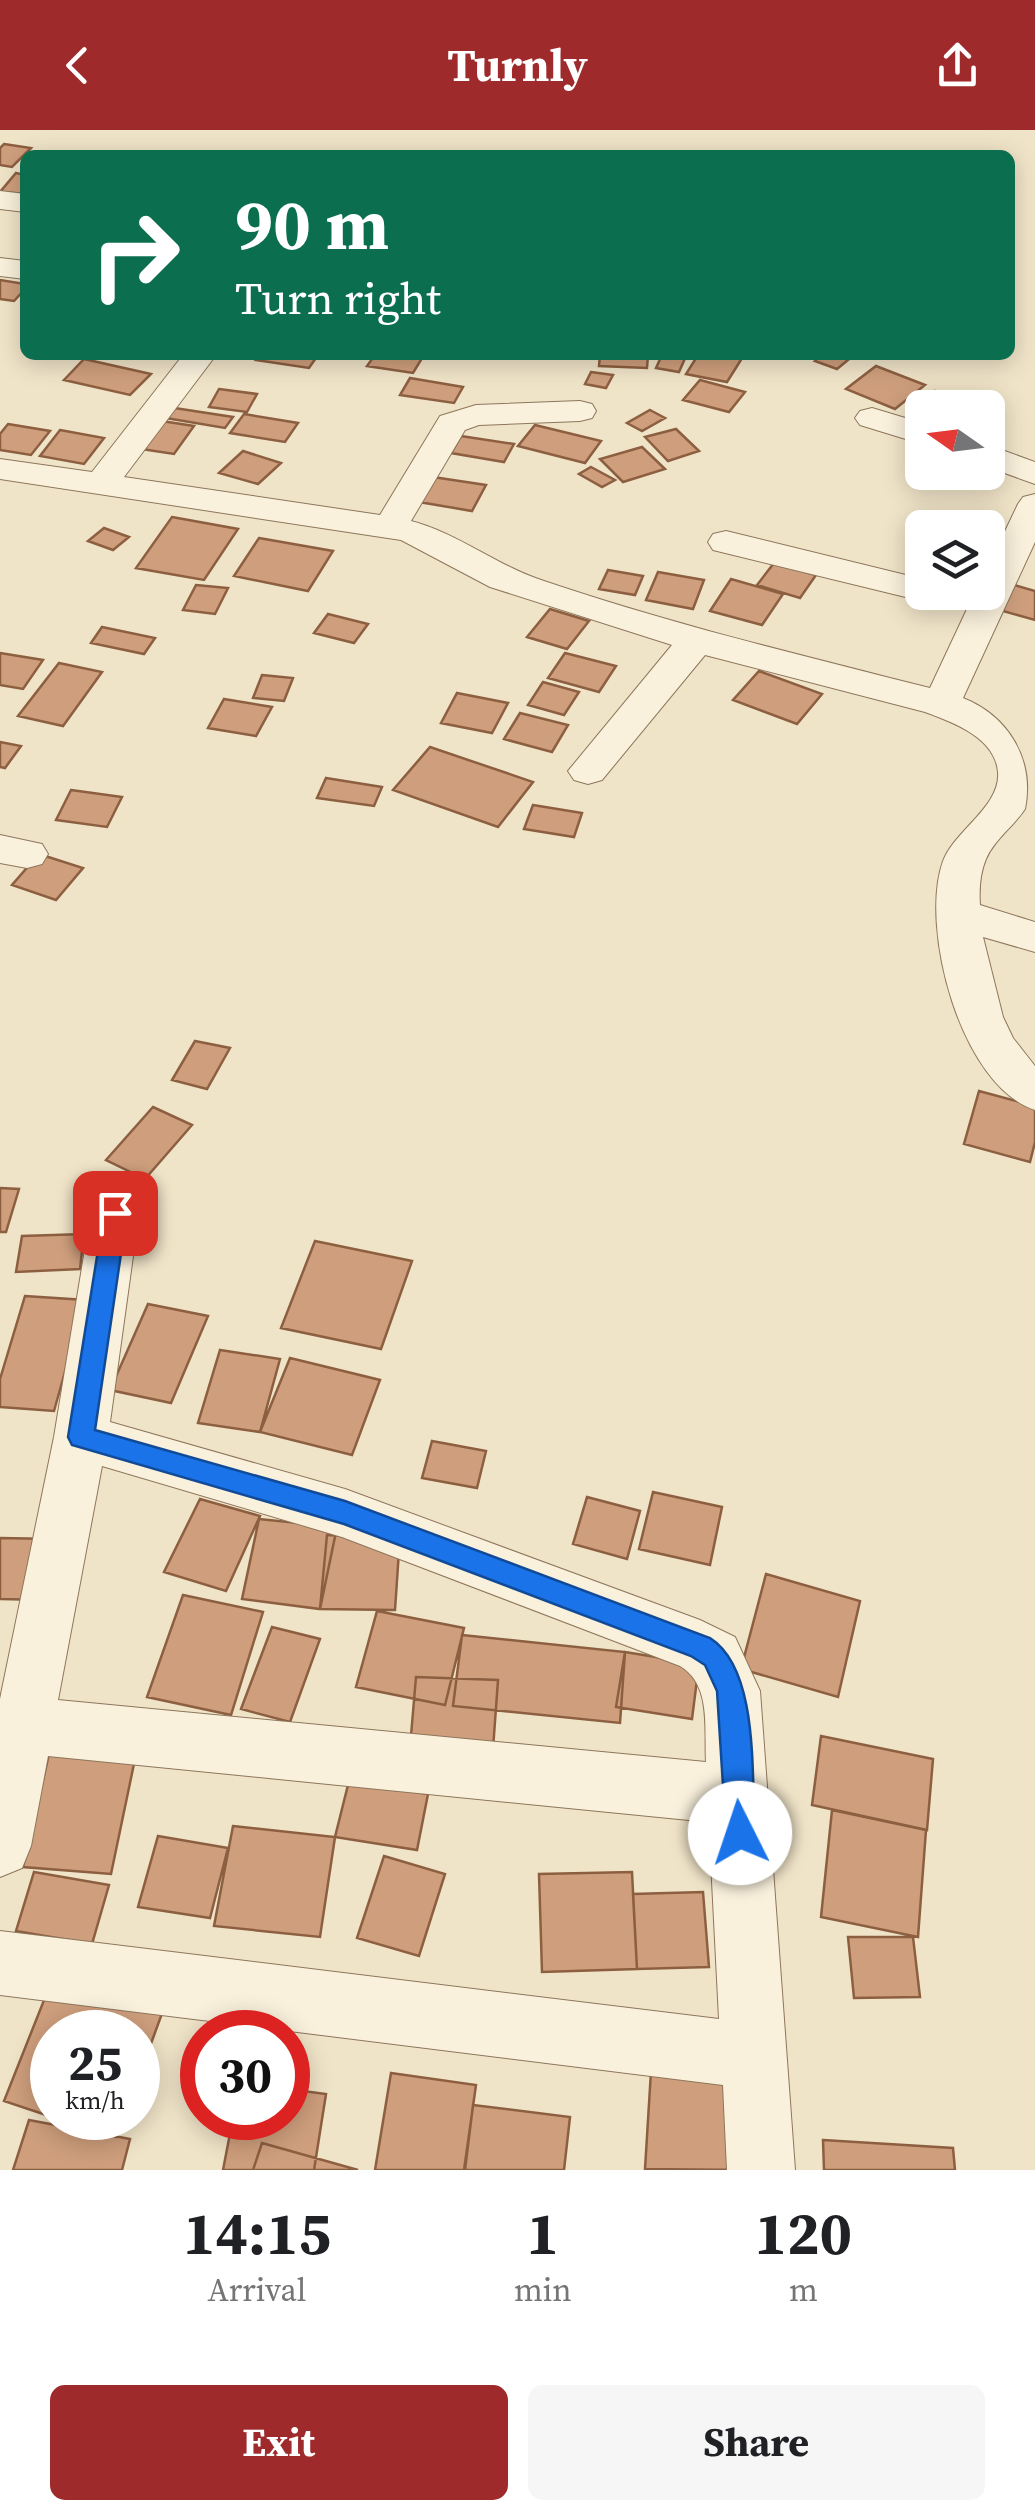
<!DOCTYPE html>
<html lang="en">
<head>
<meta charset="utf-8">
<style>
	:root { --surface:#fff; --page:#f6f6f6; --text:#202124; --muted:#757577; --accent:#9e2a2b }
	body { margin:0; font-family:"Source Serif 4",serif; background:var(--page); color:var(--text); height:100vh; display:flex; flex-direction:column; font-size:38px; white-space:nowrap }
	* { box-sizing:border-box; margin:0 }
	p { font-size:32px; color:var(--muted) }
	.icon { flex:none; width:55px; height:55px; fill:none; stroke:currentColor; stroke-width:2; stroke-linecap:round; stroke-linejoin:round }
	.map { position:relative; height:2040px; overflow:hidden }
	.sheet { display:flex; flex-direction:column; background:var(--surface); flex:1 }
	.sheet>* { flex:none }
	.guide { position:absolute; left:20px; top:20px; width:995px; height:210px; border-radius:15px; box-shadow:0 5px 25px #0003; background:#0b6e4f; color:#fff; overflow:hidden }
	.needle { width:65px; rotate:284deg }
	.fabs { position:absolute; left:905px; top:260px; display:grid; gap:20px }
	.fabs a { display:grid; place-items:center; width:100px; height:100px; border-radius:15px; background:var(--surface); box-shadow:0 5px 25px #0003; font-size:50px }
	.speed { position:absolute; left:30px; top:1880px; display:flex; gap:20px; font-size:50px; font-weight:700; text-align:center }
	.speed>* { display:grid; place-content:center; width:130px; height:130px; border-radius:50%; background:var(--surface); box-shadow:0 5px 25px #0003; line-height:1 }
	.speed small { font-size:25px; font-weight:400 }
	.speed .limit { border:15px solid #d22; background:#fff; color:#111 }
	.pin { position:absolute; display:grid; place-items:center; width:85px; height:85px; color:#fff; margin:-42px; border-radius:20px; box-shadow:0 5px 15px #0006 }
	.me { position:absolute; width:110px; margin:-55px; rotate:356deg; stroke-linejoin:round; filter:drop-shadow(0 0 8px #0008) }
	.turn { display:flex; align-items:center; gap:35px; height:210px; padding:0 50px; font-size:45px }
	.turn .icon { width:130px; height:130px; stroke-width:2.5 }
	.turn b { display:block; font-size:70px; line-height:85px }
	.eta { display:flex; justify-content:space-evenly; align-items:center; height:170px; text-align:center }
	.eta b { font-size:60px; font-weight:700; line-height:70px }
	.cta { display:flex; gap:20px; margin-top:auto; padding:20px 50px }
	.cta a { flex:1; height:115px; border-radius:15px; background:var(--accent); color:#fff; font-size:40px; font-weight:700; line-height:115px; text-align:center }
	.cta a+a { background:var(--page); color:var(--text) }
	header { display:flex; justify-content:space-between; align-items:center; height:130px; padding:0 50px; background:var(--accent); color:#fff; font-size:45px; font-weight:700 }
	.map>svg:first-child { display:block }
	.building { fill:#cf9f7d; stroke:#8d5f41; stroke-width:2.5 }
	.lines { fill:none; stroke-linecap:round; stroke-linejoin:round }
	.minor-casing { stroke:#8d765c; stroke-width:2 }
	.minor { fill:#faf1dc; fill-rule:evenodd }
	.route { fill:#1a73e8; stroke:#114b97; stroke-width:2.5 }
</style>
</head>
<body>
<header><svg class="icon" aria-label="back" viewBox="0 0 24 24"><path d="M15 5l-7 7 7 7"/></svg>Turnly<svg class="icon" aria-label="share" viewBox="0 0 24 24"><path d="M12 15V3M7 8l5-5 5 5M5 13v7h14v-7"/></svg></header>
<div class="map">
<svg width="1035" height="2040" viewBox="0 0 1035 2040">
	<rect width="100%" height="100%" fill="#f0e4c8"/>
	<!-- building -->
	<path class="building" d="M4 14 31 18 12 37 0 35V18Z
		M16 43 25 45V64L0 62Z
		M0 150 25 154V159L14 171 0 169Z
		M260 225H318L309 238 256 230Z
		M375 225H424L413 243 367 236Z
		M600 225H648L647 238 599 236Z
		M662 225H676L686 226 679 242 656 238Z
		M698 225H744L727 252 686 244Z
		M822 225H854L837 239 815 231Z
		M84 229 151 244 130 265 64 250Z
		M876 236 925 255 895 279 846 259Z
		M591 242 613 245 606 258 585 254Z
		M410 248 463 257 454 273 400 265Z
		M700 250 745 262 729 282 683 270Z
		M219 259 257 264 247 282 209 277Z
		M935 261 978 277 922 278V286L909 280Z
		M168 277 233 287 225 298 160 287Z
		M650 280 665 288 642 301 627 293Z
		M244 284 298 293 285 312 230 303Z
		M155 290 194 296 174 324 135 318Z
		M8 294 50 301 31 325 0 320V304Z
		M535 295 601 311 585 333 518 316Z
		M676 299 699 321 668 331 645 307Z
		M60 300 104 308 84 334 40 326Z
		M461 306 514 314 504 332 451 323Z
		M642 317 665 339 623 352 600 329Z
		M243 321 281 333 258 354 219 343Z
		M591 337 615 350 602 357 579 344Z
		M433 347 486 355 472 381 419 372Z
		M172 387 238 399 204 450 136 438Z
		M104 398 129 407 113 420 88 411Z
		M259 408 333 421 308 461 234 446Z
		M774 433 816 445 800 468 757 455Z
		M608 440 643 446 635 465 599 459Z
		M658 442 704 450 693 479 646 470Z
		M731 449 783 464 762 495 710 481Z
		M1004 452 1035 461V490L989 477Z
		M196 455 228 458 215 484 183 480Z
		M550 479 589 491 567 519 527 507Z
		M328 484 368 494 354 513 314 503Z
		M102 497 155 508 144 524 91 513Z
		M0 523 43 530 23 559 0 555Z
		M565 523 616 536 599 562 548 548Z
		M59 533 102 542 63 596 18 586Z
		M759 541 822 564 797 594 733 570Z
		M262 545 293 548 284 571 253 568Z
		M543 552 579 562 564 585 528 575Z
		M457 563 508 573 492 603 441 593Z
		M224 569 272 577 256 606 208 598Z
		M520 583 568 595 552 622 504 609Z
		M0 612 21 616 5 638 0 637Z
		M430 617 533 652 498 697 393 660Z
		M326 648 382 657 374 676 317 668Z
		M71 660 122 667 107 697 56 690Z
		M533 675 582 683 574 707 524 699Z
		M39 724 83 738 56 770 12 755Z
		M195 911 230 918 207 959 172 950Z
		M979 961 1035 976V1012L1030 1032 964 1014Z
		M153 977 192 995 145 1049 106 1030Z
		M0 1058 19 1059 6 1102H0Z
		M84 1104 80 1139 16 1142 22 1106Z
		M315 1111 412 1131 381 1219 281 1198Z
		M25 1166 85 1170 54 1281 0 1277V1249Z
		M148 1174 208 1186 171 1273 110 1260Z
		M220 1220 280 1229 260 1302 198 1293Z
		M290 1228 380 1250 352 1325 260 1302Z
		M432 1311 486 1321 477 1358 422 1348Z
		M653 1362 722 1377 710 1435 639 1419Z
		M587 1367 640 1381 627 1429 573 1414Z
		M200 1369 260 1386 226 1461 164 1442Z
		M259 1389 337 1397 320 1479 242 1469Z
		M327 1405 400 1406 395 1480 320 1479Z
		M0 1408 54 1409 43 1470 0 1469Z
		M766 1444 860 1471 838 1567 741 1539Z
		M183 1465 263 1482 231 1585 147 1567Z
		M377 1481 464 1498 445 1575 356 1557Z
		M272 1497 320 1509 290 1592 241 1579Z
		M462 1505 625 1522 620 1593 453 1576Z
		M625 1522 699 1534 692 1589 616 1577Z
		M416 1547 498 1550 492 1633 409 1629Z
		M821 1606 933 1629 927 1700 812 1675Z
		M49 1624 135 1629 111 1744 23 1737Z
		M349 1651 428 1664 417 1720 335 1707Z
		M832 1680 926 1700 918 1807 821 1787Z
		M233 1696 335 1707 320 1807 214 1796Z
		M158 1706 228 1718 210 1788 138 1777Z
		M384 1726 445 1744 419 1826 357 1808Z
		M34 1742 109 1755 92 1814 16 1801Z
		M632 1742 637 1839 542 1842 539 1744Z
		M703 1762 709 1837 637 1839 633 1764Z
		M848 1807H913L920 1867 854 1868Z
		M54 1845 164 1878 138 1949V1902H52V1987L4 1971Z
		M652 1925 751 1937 747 2040 645 2039Z
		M391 1943 476 1955 464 2040H375Z
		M288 1959 326 1964 314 2040H223L233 1988H288Z
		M473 1975 570 1987 564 2040H465Z
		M56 1988H123L116 2007Z
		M29 1990 130 2009 122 2040H13Z
		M823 2010 953 2018 955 2040H824Z
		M262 2013 358 2040H253Z"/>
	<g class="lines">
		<defs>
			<path id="minor" d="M0 61 25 64V82L0 79Z
				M0 128 25 131V149L0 146Z
				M183 225H216L124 347 380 385 440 286 476 275 580 271 592 274 596 281 592 288 580 291 479 295 465 300 411 391C458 403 497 436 544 451 671 494 800 525 930 558L975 462H988V437L1018 374 1023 367 1035 364V412L963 568C1008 586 1035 629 1025 679 1014 696 994 710 986 729 980 743 979 760 980 775L1035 792V822L983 807 1003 887 1013 908 1035 936V980C961 956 919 798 943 731 955 700 1001 676 998 642 995 607 952 592 925 582L705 525 602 650 588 654 574 650 568 641 672 515 490 457 401 410 0 349V329L92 342Z
				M872 278 922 293V314L860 295 855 288 860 281Z
				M988 315 1035 332V354L988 337Z
				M726 401 922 449V462H939L935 468 922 471 713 420 708 412 713 404Z
				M0 705 42 714 48 724 42 734 27 738 0 733Z
				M115 1064 132 1069 139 1083 110 1292 345 1359 700 1490 735 1507 760 1561 795 2040H727L723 1955 0 1865V1801L719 1889 709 1692 48 1626 31 1716 22 1738 0 1747V1569L54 1307 91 1083 98 1069ZM102 1336 342 1407 680 1536C712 1555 704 1599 706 1632L58 1570Z"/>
		</defs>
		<!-- minor casing -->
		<use href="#minor" class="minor-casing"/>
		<!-- minor -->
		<use href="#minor" class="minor"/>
	</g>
	<!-- route -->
	<path class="route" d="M115 1074 124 1076 127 1083 95 1300 345 1371 710 1508C760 1540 751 1648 755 1703L751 1713 740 1717 730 1713 726 1703 717 1561 705 1535 691 1526 344 1394 72 1315 68 1307 104 1083 107 1076Z"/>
</svg>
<div class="fabs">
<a><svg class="needle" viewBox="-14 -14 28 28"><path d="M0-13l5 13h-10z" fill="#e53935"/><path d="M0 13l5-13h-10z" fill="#757577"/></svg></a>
<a><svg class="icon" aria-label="layers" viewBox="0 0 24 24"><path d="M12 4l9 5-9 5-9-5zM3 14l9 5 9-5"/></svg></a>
</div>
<div class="speed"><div>25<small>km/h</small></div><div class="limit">30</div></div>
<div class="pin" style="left:115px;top:1083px;background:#d93025"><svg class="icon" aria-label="arrive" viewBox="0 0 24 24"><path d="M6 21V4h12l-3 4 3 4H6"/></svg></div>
<svg class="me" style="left:740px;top:1703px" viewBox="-20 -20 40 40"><circle r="19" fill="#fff"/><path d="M0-13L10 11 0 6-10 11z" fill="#1a73e8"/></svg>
<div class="guide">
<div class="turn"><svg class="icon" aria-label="right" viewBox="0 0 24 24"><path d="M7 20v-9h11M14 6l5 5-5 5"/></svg><div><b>90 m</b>Turn right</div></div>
</div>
</div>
<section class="sheet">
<div class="eta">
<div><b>14:15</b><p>Arrival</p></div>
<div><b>1</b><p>min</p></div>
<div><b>120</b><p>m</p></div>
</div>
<div class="cta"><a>Exit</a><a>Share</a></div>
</section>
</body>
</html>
